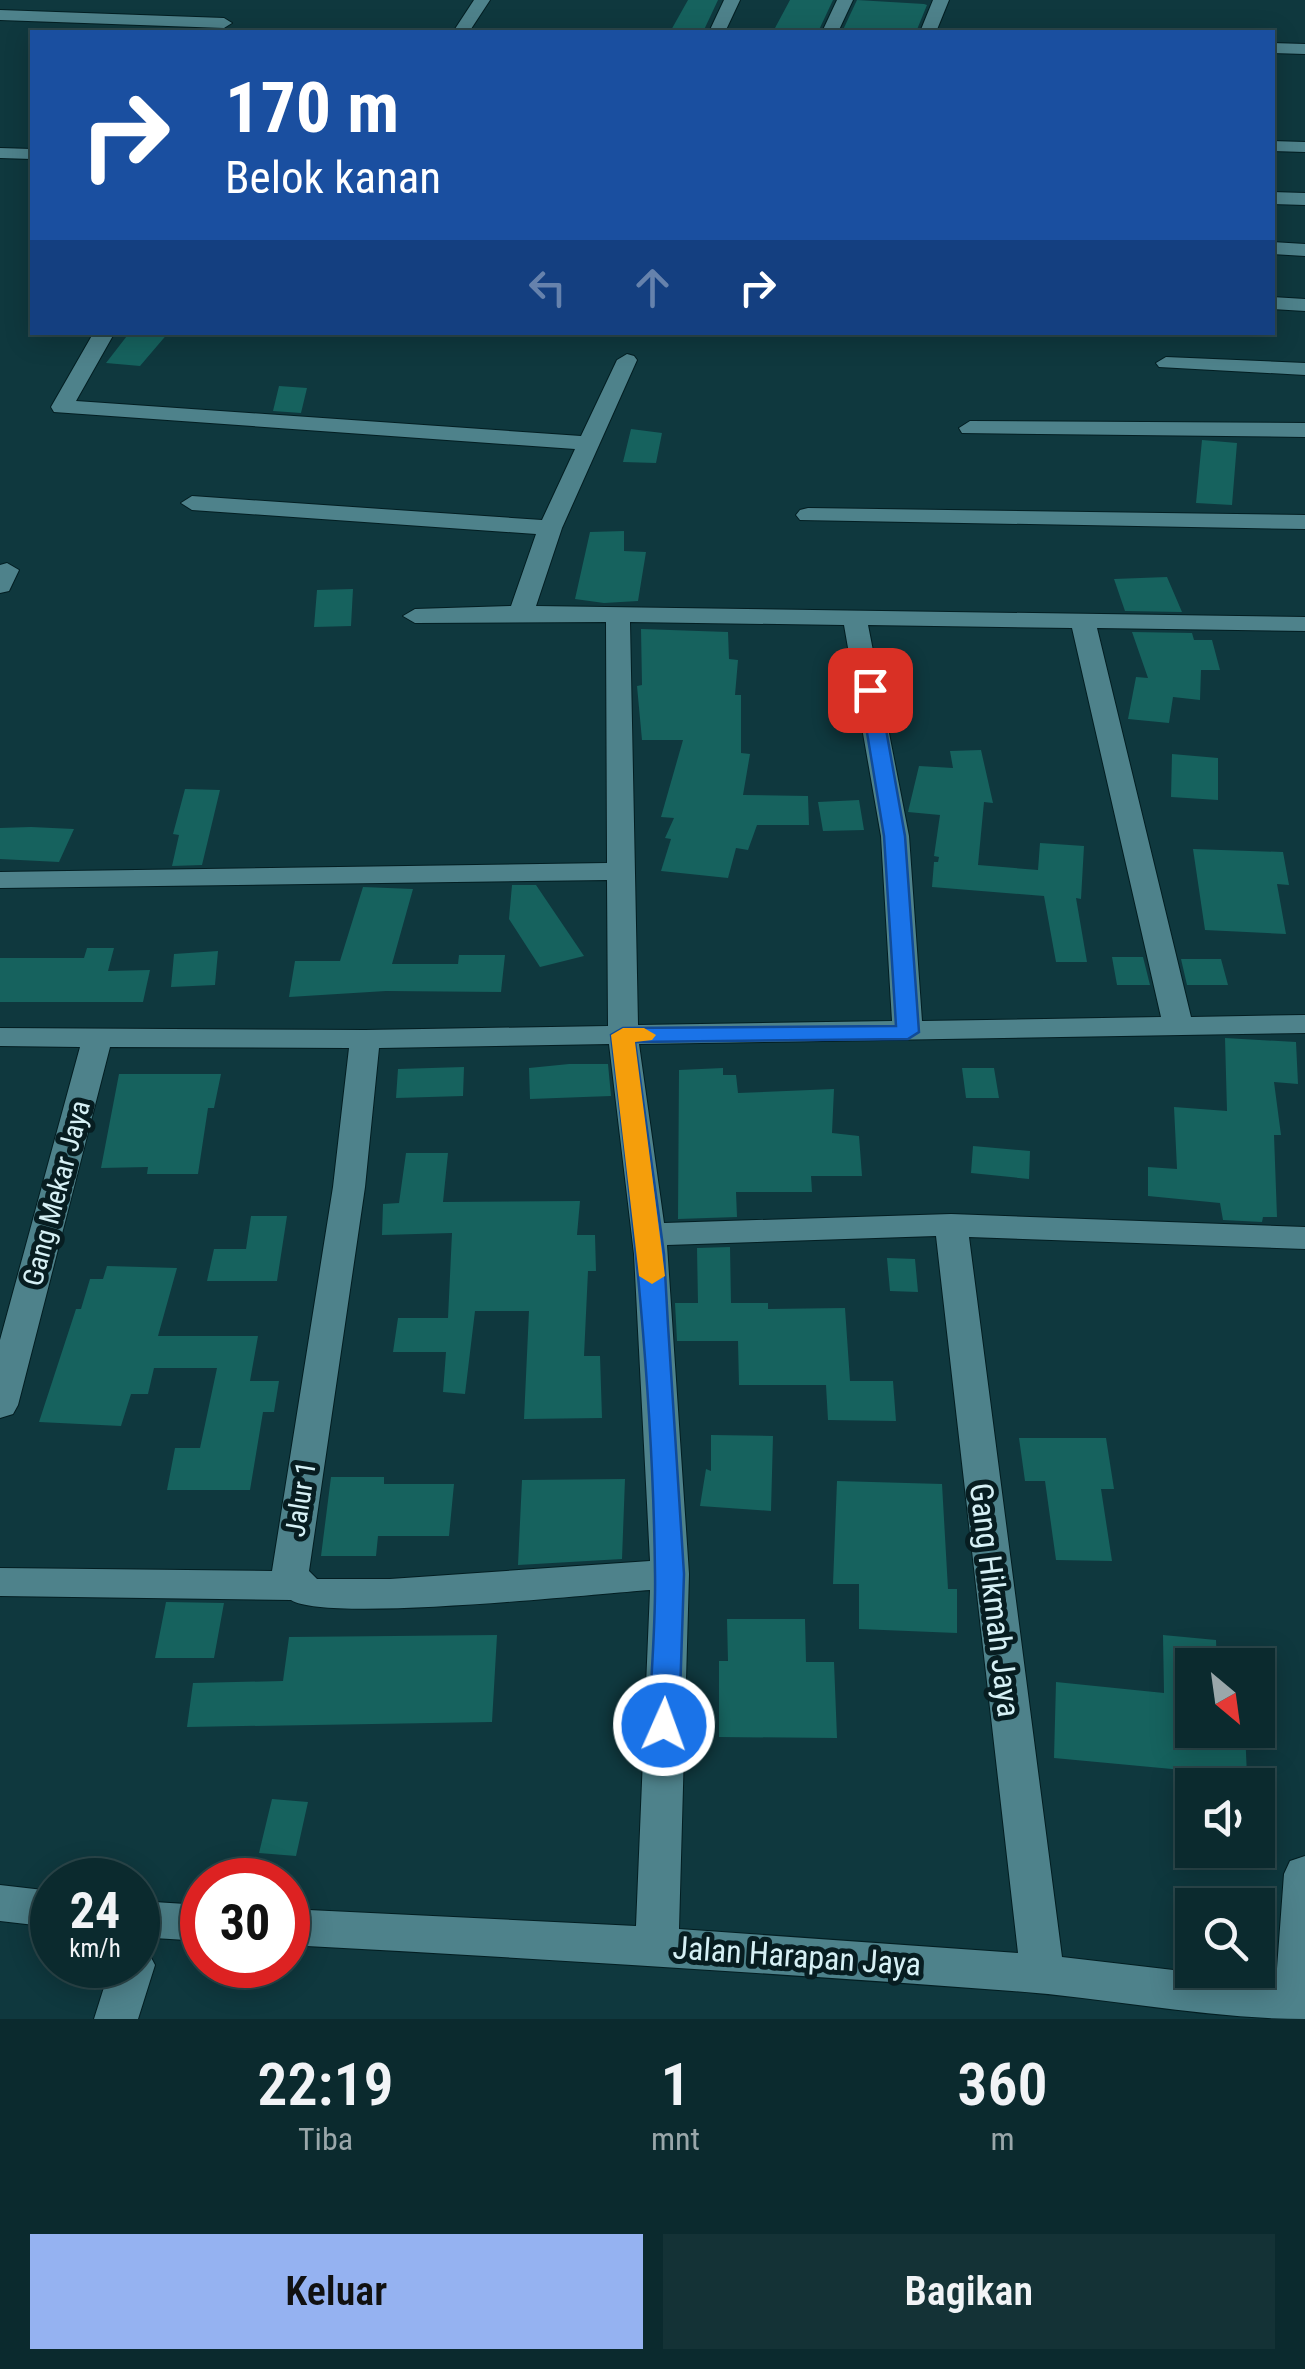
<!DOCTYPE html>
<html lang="id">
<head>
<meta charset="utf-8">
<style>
	:root { --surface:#0b2a2e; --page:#143236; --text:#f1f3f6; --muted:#9aa7aa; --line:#2b464a; --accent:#95b2f1 }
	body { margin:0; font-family:"Roboto Condensed",sans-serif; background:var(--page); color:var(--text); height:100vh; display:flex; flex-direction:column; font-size:38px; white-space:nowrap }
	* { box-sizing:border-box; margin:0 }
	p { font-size:32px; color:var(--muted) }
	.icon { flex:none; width:55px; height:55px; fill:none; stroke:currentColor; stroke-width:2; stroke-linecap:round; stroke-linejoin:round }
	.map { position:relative; height:2019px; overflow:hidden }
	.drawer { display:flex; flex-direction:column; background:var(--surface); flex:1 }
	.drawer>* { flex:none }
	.banner { position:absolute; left:30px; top:30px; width:1245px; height:305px; border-radius:0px; box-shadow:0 5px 25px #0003,0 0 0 2px var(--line); background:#1a4fa0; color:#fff; overflow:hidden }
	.needle { width:65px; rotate:151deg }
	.tools { position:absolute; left:1175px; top:1648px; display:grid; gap:20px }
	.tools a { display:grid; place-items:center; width:100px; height:100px; border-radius:0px; background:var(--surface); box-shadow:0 5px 25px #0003,0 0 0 2px var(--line); font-size:50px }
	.speed { position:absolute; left:30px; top:1858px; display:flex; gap:20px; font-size:50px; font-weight:700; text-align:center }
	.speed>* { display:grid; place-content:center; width:130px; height:130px; border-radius:50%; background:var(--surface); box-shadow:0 5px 25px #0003,0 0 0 2px var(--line); line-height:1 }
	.speed small { font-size:25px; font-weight:400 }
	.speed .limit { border:15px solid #d22; background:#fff; color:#111 }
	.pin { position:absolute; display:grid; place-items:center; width:85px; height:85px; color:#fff; margin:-42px; border-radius:20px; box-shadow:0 5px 15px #0006 }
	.me { position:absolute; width:110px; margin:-55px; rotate:2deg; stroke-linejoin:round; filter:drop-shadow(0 0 8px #0008) }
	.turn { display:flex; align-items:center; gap:35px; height:210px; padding:0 30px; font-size:45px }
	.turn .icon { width:130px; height:130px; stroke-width:2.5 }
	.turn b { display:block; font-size:70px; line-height:85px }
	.lanes { display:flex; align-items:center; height:95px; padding:0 30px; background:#0003; justify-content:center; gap:50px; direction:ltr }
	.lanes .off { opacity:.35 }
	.eta { display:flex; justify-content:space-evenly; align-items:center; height:170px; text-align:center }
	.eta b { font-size:60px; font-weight:600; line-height:70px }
	.cta { display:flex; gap:20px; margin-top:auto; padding:20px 30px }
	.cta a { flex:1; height:115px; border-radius:0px; background:var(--accent); color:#111; font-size:40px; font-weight:600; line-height:115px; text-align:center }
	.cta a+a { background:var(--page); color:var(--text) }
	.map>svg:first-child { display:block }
	.building { fill:#16625e }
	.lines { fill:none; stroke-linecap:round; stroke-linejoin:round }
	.minor-casing { stroke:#031e22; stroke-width:2 }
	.minor { fill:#4e828b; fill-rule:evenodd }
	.route { fill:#1a73e8; stroke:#114b97; stroke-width:2.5 }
	.slow { fill:#f59e0b }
	.labels { text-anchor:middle; stroke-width:10; stroke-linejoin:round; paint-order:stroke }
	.street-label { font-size:28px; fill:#d6f0f5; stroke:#071d21 }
	.near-street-label { font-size:32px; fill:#d6f0f5; stroke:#071d21 }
</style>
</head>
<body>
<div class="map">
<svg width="1305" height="2019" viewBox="0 0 1305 2019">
	<rect width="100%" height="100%" fill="#0f383e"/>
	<!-- building -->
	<path class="building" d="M688 0H718L703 32H670Z
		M790 0H833L818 32H786L788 29 775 28Z
		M857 0 924 4 927 5 916 32H842Z
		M130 332H169L140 366 106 363Z
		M279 386 307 388 301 413 273 411Z
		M631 429 662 433 656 463 623 462Z
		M1202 440 1237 443 1232 505 1196 503Z
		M624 531V551L646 552 638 601 604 603 575 599 590 532Z
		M1167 577 1182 612 1125 611 1114 579Z
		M353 589 351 626 314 627 317 590Z
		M641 629 728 632 729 659 738 660 735 695H741V753L750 754 743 795 808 796 809 825H757L748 850 736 848 728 878 661 871 671 839 665 838 674 818 661 817 683 740H642L637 686 642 685Z
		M1132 632 1192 633 1194 640H1212L1220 670H1201L1200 700 1173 697 1169 723 1128 719 1136 677 1148 678Z
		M981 750 993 803 984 802 978 865 1038 870 1040 843 1084 846 1081 899 1076 898 1087 962H1056L1044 896 932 887 934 862H938L939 857 934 856 940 815 908 812 919 766 953 768 950 751Z
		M1172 754 1218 758V800L1171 797Z
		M185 789 220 790 202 865 172 866 179 835 173 834Z
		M859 800 864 830 823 831 818 802Z
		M0 828 31 827 74 829 59 862 0 859Z
		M1193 849 1283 852 1289 885 1277 884 1286 934 1205 930Z
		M512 885H536L584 956 540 967 509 919Z
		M363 887 413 889 392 964H458L459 955H505L501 992 386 991 289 997 295 961H340Z
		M87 948H114L108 971 150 970 143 1002H0V958H84Z
		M218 951 215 985 171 987 174 954Z
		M1112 957H1143L1150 985H1117Z
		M1181 959H1221L1228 985H1187Z
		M1225 1038 1296 1042 1298 1084 1274 1082 1281 1135H1274L1277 1217H1263L1262 1222 1223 1220 1220 1203 1148 1196V1167L1177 1169 1174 1107 1227 1111Z
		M569 1064H608L611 1096 530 1099 529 1068Z
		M464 1067 463 1096 396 1098 398 1069Z
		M723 1068V1075H736L738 1093 834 1089 832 1133 859 1136 862 1176H811L812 1192H736L737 1217 678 1219 679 1070Z
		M962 1068H994L999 1098H966Z
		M119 1074H221L214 1108H208L198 1174H147L148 1167 101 1168Z
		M973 1146 1030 1151 1029 1179 971 1173Z
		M406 1153H448L443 1202 580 1201 577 1235H595L596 1271H588L584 1356H600L602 1418 524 1419 529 1311H475L465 1394 443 1392 446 1352H393L398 1318H448L452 1233 382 1235 383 1204 399 1203Z
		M251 1216H287L277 1281H207L214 1249H246Z
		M730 1247 731 1303H768V1309L845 1308 850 1381H893L896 1421 828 1420 826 1385H739L738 1341H677L675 1303H698L697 1248Z
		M887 1258 915 1259 918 1292 890 1291Z
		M107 1266 177 1268 158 1336H258L250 1381H279L274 1412H263L250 1490H167L175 1448H200L217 1368H154L148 1394H131L121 1426 39 1422 76 1309H81L90 1279H103Z
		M711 1435 773 1436 771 1511 700 1506 706 1469 711 1471Z
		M1019 1438H1106L1114 1489H1101L1112 1561 1056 1560 1045 1481H1025Z
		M331 1477H384V1484H454L449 1536H378L376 1556H321Z
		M625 1479 622 1559 518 1565 522 1480Z
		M837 1481 942 1484 948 1589H957V1633L859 1629V1584H833Z
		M166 1602 224 1603 214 1658H155Z
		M727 1619H805L806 1662H834L837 1738 719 1737V1661H728Z
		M497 1635 492 1722 187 1727 193 1683 283 1681 289 1637Z
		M1163 1635 1216 1640 1217 1665H1192V1730H1245L1247 1776 1054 1758 1056 1682 1164 1693Z
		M272 1799 308 1802 296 1856 259 1853Z"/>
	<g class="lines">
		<defs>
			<path id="minor" d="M474 0H490L469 32H453Z
				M724 0H740L725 32H709Z
				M837 0H853L838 32H822Z
				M933 0H949L936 32H920Z
				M0 10 224 18 232 23 224 28 0 20Z
				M1272 43 1305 44V54L1272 53Z
				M1272 141 1305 142V152L1272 151Z
				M0 148 32 149V159L0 158Z
				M1272 192 1305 193V205L1272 204Z
				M1272 242 1305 244V256L1272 254Z
				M1272 297 1305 299V311L1272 309Z
				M94 332H115L76 401 581 436 617 360 627 354 634 356 637 360 562 528 536 606 1305 617V631L1097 628 1191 1017 1305 1015V1033L639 1044 664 1223 951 1214 1305 1227V1249L969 1237 1062 1957 1276 1982 1284 1874 1290 1861 1305 1856V2019C1207 2019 1110 1998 1012 1991 771 1973 530 1958 288 1945V1909L636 1926 650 1590C593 1594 326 1623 291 1600L0 1596V1568L272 1571 333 1187 349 1048 110 1047 18 1405 13 1414 0 1418V1340L80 1047 0 1046V1028L365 1030 608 1026 607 880 0 888V872L607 863 606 622 415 623 403 616 415 609 511 606 536 534 192 510 181 503 192 496 542 520 575 449 54 412 51 407ZM630 622 844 625 881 836 892 1021 638 1025ZM868 625 1072 628 1161 1017 922 1021 909 836ZM609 1044 634 1254 650 1561 390 1579H317L309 1571 365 1187 379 1048ZM936 1236 1018 1953 679 1929 689 1574 667 1245Z
				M1166 357 1305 363V375L1159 367 1156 363Z
				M970 421 1305 423V437L962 433 959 428Z
				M808 508 1305 515V529L800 520 796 515 800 510Z
				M7 563 19 570 9 591 0 593V565Z
				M0 1885 52 1891V1927L0 1921Z
				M138 1901 202 1905V1941L138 1937Z
				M138 1948 148 1952 155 1965 138 2019H94L111 1965H138Z"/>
		</defs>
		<!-- minor casing -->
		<use href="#minor" class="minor-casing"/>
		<!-- minor -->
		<use href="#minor" class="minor"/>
	</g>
	<!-- route -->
	<path class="route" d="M870 685 879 690 905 836 919 1032 908 1039 635 1042 664 1254 668 1325 684 1574 679 1725 674 1733 664 1737 653 1733 649 1725C651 1674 656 1623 655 1573 653 1393 633 1213 611 1035L623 1028 896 1026 884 836 860 690Z"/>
	<!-- slow -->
	<path class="slow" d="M623 1028H644L656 1035 652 1040 635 1042 665 1276 652 1284 639 1276 611 1035Z"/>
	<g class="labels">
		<!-- street labels -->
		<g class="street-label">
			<text transform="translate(56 1193) rotate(-75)" y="10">Gang Mekar Jaya</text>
			<text transform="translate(300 1499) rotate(-81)" y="10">Jalur 1</text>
		</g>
		<!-- near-street labels -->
		<g class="near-street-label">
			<text transform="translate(995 1600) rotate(83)" y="11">Gang Hikmah Jaya</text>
			<text transform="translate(797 1956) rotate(4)" y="11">Jalan Harapan Jaya</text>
		</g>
	</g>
</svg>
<div class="tools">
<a><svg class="needle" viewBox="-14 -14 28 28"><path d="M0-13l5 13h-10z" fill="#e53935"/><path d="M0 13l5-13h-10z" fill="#9aa7aa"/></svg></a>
<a><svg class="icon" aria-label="sound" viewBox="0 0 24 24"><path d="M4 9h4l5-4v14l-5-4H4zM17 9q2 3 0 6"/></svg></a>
<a><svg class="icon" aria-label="search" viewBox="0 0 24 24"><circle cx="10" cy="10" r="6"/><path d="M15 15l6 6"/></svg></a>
</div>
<div class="speed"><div>24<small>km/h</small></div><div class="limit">30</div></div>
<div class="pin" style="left:870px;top:690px;background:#d93025"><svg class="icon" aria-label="arrive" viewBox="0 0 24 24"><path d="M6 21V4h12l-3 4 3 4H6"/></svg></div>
<svg class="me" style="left:664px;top:1725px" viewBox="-20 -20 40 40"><circle r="17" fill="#1a73e8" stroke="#fff" stroke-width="3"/><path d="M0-11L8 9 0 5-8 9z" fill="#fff"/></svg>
<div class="banner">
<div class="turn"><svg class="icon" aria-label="right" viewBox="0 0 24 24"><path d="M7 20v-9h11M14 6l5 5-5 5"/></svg><div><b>170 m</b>Belok kanan</div></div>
<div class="lanes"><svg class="icon off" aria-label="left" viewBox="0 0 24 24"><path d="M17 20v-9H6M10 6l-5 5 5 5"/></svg><svg class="icon off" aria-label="ahead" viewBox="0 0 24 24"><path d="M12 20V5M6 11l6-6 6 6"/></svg><svg class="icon" aria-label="right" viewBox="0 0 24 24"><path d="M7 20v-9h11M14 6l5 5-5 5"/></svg></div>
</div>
</div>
<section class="drawer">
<div class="eta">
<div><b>22:19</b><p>Tiba</p></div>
<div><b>1</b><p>mnt</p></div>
<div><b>360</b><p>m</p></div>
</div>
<div class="cta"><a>Keluar</a><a>Bagikan</a></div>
</section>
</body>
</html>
